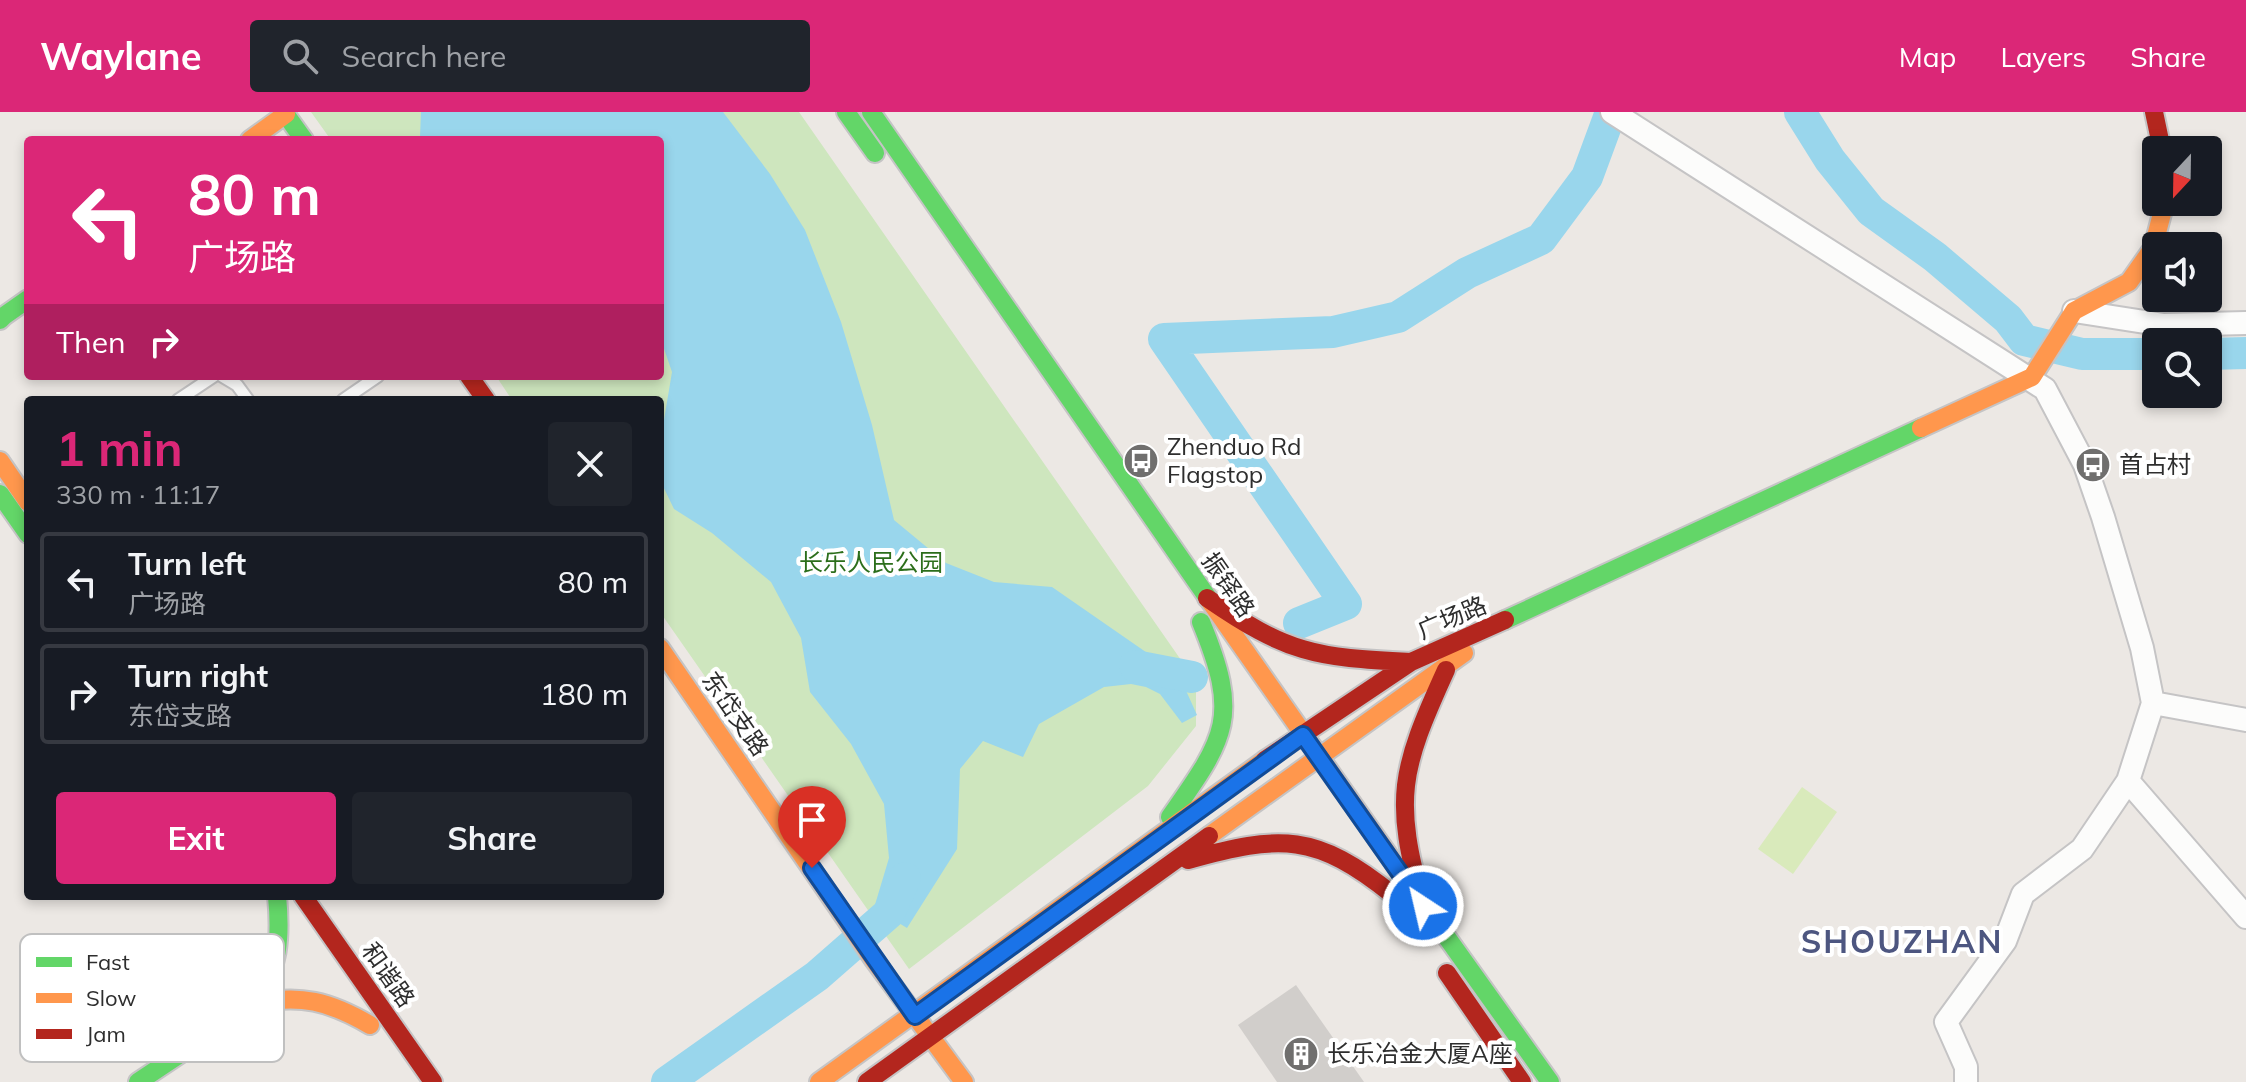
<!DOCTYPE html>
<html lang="en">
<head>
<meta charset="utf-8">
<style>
	:root { --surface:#171b24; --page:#20242c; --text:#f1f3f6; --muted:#9ea1a6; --line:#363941; --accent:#db2777 }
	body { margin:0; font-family:Mulish,"Noto Sans SC",sans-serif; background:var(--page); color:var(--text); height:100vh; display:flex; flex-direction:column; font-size:30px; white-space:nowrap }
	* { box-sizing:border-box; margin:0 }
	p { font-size:26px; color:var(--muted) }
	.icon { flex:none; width:44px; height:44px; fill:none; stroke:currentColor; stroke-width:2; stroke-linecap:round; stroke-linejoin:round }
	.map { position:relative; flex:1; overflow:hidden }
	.side { position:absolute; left:24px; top:284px; width:640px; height:504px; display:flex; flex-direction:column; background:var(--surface); border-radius:8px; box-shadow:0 4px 12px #0003 }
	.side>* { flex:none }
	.banner { position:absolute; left:24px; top:24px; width:640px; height:244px; border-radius:8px; box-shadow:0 4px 12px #0003; background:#db2777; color:#fff; overflow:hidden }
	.needle { width:52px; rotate:202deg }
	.buttons { position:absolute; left:2142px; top:24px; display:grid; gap:16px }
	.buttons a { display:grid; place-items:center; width:80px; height:80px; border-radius:8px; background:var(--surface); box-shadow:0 4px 12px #0003; font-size:40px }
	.pin { position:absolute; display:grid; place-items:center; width:68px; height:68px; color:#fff; margin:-82px -34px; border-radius:50% 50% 50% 0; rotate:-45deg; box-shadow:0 0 8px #0007 }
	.pin .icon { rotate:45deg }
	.me { position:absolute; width:88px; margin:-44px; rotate:325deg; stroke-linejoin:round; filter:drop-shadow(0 0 6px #0008) }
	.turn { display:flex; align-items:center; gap:28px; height:168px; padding:0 32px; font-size:36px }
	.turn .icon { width:104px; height:104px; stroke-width:2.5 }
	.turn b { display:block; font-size:56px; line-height:68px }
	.then { display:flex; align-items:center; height:76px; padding:0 32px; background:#0003; gap:16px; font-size:30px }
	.round { display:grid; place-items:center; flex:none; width:84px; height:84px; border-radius:8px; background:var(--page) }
	.summary { display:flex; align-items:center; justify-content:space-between; height:136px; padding:0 32px }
	h1 { font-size:48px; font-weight:700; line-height:60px; color:var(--accent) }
	.cta { display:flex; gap:16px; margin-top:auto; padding:16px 32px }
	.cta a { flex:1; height:92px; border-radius:8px; background:var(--accent); color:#fff; font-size:32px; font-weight:700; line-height:92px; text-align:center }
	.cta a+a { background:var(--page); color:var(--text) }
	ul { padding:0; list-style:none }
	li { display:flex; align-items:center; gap:24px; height:100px; margin:0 16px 12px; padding:0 16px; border:4px solid var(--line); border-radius:8px }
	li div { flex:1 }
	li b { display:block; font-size:30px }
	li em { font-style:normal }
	header { display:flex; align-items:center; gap:48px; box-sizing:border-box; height:112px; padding:0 40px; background:var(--accent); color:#fff }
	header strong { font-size:38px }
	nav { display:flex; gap:44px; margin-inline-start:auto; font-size:28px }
	.search { width:560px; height:72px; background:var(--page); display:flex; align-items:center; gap:20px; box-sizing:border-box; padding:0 28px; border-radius:8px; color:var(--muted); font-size:30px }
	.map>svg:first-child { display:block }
	.green { fill:#cee6be }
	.pitch { fill:#d9eabb }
	.water { fill:#99d6ec }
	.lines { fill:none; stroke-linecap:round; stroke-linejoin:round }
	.river { stroke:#99d6ec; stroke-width:32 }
	.building { fill:#d1cecb }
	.lane-casing { stroke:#c5c4c5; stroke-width:15 }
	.street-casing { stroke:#c5c4c5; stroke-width:26 }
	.fast-casing { stroke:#c5c4c5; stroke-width:22 }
	.slow-casing { stroke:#c5c4c5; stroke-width:22 }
	.jam-casing { stroke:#c5c4c5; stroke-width:22 }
	.lane { stroke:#fcfcfb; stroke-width:11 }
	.street { stroke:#fcfcfb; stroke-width:22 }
	.fast { stroke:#63d668; stroke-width:18 }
	.slow { stroke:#ff974d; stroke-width:18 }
	.jam { stroke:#b3261e; stroke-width:18 }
	.route-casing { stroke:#114b97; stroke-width:20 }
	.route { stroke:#1a73e8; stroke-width:14 }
	.labels { text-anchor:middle; stroke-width:8; stroke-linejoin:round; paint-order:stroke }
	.poi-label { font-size:24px; fill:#2e2e2e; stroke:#fff; text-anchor:start }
	.park-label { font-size:24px; fill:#2c6e1b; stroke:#fff }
	.street-label { font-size:24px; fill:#2e2e2e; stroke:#fff }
	.district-label { font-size:32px; font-weight:bold; letter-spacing:2px; fill:#4d5680; stroke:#fff }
	.key { fill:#fff; stroke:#c0c0c0; stroke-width:2 }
	.key-label { font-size:22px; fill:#2e2e2e }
</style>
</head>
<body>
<header>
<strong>Waylane</strong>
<div class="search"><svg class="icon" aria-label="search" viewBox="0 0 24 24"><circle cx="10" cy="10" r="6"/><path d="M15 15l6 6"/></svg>Search here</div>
<nav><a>Map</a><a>Layers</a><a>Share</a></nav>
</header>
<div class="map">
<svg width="2246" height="970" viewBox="0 0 2246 970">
	<rect width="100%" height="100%" fill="#ece8e4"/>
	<!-- green -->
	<path class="green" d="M311 0H799L1181 548 1196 579V614L1148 674 909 857 660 500V288H512L496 264H660V28H331Z"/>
	<!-- pitch -->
	<path class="pitch" d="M1802 675 1837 700 1793 762 1758 737Z"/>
	<!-- water -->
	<path class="water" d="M421 0H723L770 62 805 118 841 210 872 313 894 408 946 451 994 470 1052 475 1179 563 1197 603 1182 611 1160 582 1146 575 1131 572 1104 575 1039 612 1023 645 983 629 960 657 957 737 907 816 874 796 889 746 884 692 851 632 810 580 801 526 771 470 712 421 674 397 660 368V332L672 260 660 225V28H423L420 25Z"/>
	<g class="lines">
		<!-- river -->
		<path class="river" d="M1800 0 1830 48 1871 99 1935 145 2008 207 2024 228 2082 242H2156
			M2208 242 2246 241
			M1299 511 1346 492 1164 227 1333 220 1398 205 1467 161 1541 127 1587 65 1611 0
			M1135 554 1192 565
			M667 970 817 864 889 801 905 766"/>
	</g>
	<!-- building -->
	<path class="building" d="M1296 873 1364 970H1277L1238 913Z"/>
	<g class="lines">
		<defs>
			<path id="lane" d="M222 264 237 273 248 288
				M178 288 214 264
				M343 288 378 264"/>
			<path id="street" d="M1612 0 2045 277 2085 353 2103 405 2142 536 2153 591 2246 608
				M2074 199 2164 213 2246 211
				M2128 669 2246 805
				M1966 970V955L1946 910 2005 829 2023 782 2082 737 2128 669 2153 591"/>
			<path id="fast" d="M284 0 304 28
				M846 0 875 41
				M871 0 1210 489
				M4 204 28 187
				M0 208 4 204
				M0 382 28 422
				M1505 508 1921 316
				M1170 705C1227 624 1240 605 1201 510
				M1406 768 1550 970
				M255 892C279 858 281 824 277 784
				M138 970 255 892"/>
			<path id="slow" d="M250 28 286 2
				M1921 316 2032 265 2074 199 2129 170 2153 136 2165 90
				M0 349 28 390
				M1210 489 1406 768
				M660 536 874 848 964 970
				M1209 724 1464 541
				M255 892C299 881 331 890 370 913
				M819 970 1265 648"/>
			<path id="jam" d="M2154 0 2162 38
				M469 264 486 288
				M1207 486C1287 541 1315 546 1411 550
				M1265 648 1411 550 1505 508
				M1188 748C1281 722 1316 721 1393 783
				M303 784 433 970
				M1423 794C1393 686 1400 659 1446 558
				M1447 861 1522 970
				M867 970 1209 724"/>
		</defs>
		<!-- lane casing -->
		<use href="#lane" class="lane-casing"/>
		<!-- street casing -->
		<use href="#street" class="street-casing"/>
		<!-- fast casing -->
		<use href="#fast" class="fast-casing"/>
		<!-- slow casing -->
		<use href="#slow" class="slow-casing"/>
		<!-- jam casing -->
		<use href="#jam" class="jam-casing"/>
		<!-- lane -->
		<use href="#lane" class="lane"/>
		<!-- street -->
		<use href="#street" class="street"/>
		<!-- fast -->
		<use href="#fast" class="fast"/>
		<!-- slow -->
		<use href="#slow" class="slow"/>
		<!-- jam -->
		<use href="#jam" class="jam"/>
	</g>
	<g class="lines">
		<defs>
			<path id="route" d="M812 756 915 904 1303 623 1423 794"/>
		</defs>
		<!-- route casing -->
		<use href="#route" class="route-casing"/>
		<!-- route -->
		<use href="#route" class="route"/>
	</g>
	<!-- icons -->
	<defs>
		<symbol id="bus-disc" viewBox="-11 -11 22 22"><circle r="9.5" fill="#706f6e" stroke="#fff"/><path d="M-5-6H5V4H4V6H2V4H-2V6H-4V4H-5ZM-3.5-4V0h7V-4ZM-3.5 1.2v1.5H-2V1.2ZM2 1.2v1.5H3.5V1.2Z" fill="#fff"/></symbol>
		<symbol id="building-disc" viewBox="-11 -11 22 22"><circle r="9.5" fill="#706f6e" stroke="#fff"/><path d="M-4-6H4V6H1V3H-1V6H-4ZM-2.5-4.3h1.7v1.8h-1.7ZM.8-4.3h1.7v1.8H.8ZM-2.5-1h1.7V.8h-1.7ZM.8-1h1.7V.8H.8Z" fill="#fff"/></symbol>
	</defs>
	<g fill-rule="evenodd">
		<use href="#bus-disc" x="1121" y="329" width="40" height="40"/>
		<use href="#bus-disc" x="2073" y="333" width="40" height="40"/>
		<use href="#building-disc" x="1281" y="922" width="40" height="40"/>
	</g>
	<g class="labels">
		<!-- poi labels -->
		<g class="poi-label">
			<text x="1167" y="343">Zhenduo Rd<tspan x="1167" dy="28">Flagstop</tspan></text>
			<text x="2119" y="361">首占村</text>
			<text x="1327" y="950">长乐冶金大厦A座</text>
		</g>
		<!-- park labels -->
		<g class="park-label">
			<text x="871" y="459">长乐人民公园</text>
		</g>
		<!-- street labels -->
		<g class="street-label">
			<text transform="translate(1228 473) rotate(55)" y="8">振铎路</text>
			<text transform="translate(1452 506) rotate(-23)" y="8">广场路</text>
			<text transform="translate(735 602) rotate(55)" y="8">东岱支路</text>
			<text transform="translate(388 863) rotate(55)" y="8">和谐路</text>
		</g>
		<!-- district labels -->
		<g class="district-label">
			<text x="1902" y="841">SHOUZHAN</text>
		</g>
	</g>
	<!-- legend -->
	<rect x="20" y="822" width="264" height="128" rx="12" class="key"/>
	<rect x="36" y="845" width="36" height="10" fill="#63d668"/>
	<rect x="36" y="881" width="36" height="10" fill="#ff974d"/>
	<rect x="36" y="917" width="36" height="10" fill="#b3261e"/>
	<g class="key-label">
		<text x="86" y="858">Fast</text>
		<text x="86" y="894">Slow</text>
		<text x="86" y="930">Jam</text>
	</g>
</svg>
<div class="buttons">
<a><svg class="needle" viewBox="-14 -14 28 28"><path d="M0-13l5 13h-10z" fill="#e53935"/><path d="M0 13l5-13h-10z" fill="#9ea1a6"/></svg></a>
<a><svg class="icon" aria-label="sound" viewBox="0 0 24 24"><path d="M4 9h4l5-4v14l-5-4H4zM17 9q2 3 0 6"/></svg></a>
<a><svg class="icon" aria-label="search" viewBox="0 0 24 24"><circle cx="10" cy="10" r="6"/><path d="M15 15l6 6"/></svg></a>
</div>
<div class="pin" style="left:812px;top:756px;background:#d93025"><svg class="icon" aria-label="arrive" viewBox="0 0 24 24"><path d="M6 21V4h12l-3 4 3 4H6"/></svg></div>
<svg class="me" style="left:1423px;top:794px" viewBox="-20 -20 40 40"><circle r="17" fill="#1a73e8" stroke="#fff" stroke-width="3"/><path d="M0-11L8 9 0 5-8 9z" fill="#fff"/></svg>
<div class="banner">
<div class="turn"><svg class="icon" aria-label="left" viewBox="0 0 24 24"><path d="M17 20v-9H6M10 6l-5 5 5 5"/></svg><div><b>80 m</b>广场路</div></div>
<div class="then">Then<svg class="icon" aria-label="right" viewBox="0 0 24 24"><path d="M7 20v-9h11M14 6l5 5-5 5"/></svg></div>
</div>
<section class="side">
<div class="summary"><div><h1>1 min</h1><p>330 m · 11:17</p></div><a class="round"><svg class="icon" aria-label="close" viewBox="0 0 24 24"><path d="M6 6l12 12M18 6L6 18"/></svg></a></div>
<ul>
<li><svg class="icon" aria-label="left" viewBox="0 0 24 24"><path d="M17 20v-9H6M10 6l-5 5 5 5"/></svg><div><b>Turn left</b><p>广场路</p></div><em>80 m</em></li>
<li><svg class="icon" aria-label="right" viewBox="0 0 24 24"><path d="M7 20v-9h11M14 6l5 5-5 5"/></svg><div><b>Turn right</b><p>东岱支路</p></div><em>180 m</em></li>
</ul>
<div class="cta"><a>Exit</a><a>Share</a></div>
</section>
</div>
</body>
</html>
